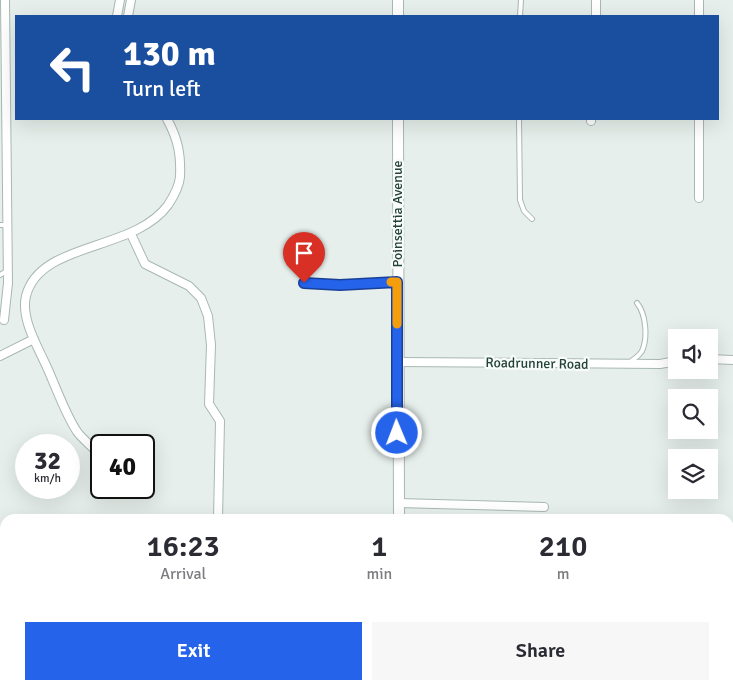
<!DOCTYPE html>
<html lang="en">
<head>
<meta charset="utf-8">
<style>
	:root { --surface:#fff; --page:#f7f7f7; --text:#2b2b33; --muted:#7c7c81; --accent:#2563eb }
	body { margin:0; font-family:Signika,sans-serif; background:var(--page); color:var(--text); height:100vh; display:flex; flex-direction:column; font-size:19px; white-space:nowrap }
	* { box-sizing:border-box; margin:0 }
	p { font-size:16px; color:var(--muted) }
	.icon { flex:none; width:28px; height:28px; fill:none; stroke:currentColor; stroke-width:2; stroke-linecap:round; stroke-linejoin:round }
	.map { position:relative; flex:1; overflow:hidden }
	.details { position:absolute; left:0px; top:514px; width:734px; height:176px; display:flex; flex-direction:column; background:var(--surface); border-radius:15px 15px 0 0; box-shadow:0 5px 20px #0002 }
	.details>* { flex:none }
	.banner { position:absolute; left:15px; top:15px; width:704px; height:105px; border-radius:0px; box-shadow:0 5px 20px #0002; background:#1a4fa0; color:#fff; overflow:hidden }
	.controls { position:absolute; left:668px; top:329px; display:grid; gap:10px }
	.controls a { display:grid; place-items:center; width:50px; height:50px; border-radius:0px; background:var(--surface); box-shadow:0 5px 20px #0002; font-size:25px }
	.speed { position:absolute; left:15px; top:434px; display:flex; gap:10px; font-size:25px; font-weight:700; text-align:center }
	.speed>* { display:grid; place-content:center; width:65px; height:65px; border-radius:50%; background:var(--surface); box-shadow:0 5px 20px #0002; line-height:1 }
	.speed small { font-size:12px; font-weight:400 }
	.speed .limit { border:2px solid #111; border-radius:8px; background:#fff; color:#111 }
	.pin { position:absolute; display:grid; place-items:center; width:42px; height:42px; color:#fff; margin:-51px -21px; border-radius:50% 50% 50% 0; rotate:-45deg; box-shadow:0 0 5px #0007 }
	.pin .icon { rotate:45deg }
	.me { position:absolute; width:55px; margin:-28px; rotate:359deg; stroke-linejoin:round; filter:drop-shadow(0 0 4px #0008) }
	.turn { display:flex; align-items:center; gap:18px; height:105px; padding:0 25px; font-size:22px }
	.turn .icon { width:65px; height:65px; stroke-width:2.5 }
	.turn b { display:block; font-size:35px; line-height:42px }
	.eta { display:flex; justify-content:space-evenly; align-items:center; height:85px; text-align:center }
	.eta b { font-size:30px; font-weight:600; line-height:35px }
	.cta { display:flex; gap:10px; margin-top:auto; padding:10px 25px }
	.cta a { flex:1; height:58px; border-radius:0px; background:var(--accent); color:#fff; font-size:20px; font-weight:600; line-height:58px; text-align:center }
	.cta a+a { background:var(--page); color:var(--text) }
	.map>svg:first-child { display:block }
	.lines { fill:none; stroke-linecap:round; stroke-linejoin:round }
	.service-casing { stroke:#a8b8b2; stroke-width:6 }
	.minor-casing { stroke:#a8b8b2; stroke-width:10 }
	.tertiary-casing { stroke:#a8b8b2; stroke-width:12 }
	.service { stroke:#fff; stroke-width:4 }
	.minor { stroke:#fff; stroke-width:8 }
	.tertiary { stroke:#fff; stroke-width:10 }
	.route-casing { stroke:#184099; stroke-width:12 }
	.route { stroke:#2563eb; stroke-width:9 }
	.slow { stroke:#f59e0b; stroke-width:9 }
	.labels { text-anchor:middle; stroke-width:4.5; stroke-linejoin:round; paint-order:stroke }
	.street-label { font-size:14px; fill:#24423a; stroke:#f7fbf9 }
</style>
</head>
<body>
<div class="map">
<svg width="733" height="689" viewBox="0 0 733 689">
	<rect width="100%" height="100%" fill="#e6efeb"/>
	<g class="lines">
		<defs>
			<path id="service" d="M520 16 521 0
				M519 119 520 200 524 211 532 219
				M0 225H8
				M0 275 8 270
				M304 283 340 285 397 282
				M630 362C634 359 639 356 642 351 648 338 646 314 637 303
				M0 552H5
				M729 564 733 579
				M0 628H5
				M0 658H5
				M56 685V689"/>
			<path id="minor" d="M596 0V16
				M117 16 120 0
				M128 16 131 0
				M699 16V0
				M591 121V119
				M699 198V119
				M131 234 145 264 189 286 201 298 208 316 211 345 209 404 220 421 218 519
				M4 320 8 283 5 0
				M0 356 34 339
				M709 359 733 360
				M397 362 660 364 676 361
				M94 449C89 444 83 439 78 433 65 415 54 381 44 361 35 342 21 317 26 296 40 241 134 252 168 205 174 196 179 187 180 177 181 154 178 139 167 119
				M398 503 544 507
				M729 554H733"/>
			<path id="tertiary" d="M398 16V0
				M398 119 399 519
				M398 685V689"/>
		</defs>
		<!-- service casing -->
		<use href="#service" class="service-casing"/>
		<!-- minor casing -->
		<use href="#minor" class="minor-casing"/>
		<!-- tertiary casing -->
		<use href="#tertiary" class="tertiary-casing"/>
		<!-- service -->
		<use href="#service" class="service"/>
		<!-- minor -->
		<use href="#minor" class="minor"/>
		<!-- tertiary -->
		<use href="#tertiary" class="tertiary"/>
	</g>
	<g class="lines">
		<defs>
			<path id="route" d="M304 283 340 285 397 282V433"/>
		</defs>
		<!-- route casing -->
		<use href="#route" class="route-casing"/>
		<!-- route -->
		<use href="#route" class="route"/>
		<!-- slow -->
		<path class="slow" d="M391 282H397V324"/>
	</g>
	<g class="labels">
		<!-- street labels -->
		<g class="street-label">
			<text transform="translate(397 214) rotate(-90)" y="5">Poinsettia Avenue</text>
			<text transform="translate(537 363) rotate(1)" y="5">Roadrunner Road</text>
		</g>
	</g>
</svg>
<div class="controls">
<a><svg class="icon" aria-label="sound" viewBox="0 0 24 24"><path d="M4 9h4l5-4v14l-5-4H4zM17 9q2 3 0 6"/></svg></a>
<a><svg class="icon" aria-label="search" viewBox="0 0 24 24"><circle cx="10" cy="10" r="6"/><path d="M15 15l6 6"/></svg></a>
<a><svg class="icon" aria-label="layers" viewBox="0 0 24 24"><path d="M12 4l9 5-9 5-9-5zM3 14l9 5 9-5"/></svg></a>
</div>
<div class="speed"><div>32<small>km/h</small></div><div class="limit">40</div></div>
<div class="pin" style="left:304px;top:283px;background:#d93025"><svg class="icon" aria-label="arrive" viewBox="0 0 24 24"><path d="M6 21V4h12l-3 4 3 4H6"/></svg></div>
<svg class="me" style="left:397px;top:433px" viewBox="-20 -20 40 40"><circle r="17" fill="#2563eb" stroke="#fff" stroke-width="3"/><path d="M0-11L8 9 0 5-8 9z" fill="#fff"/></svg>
<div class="banner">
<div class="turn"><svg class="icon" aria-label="left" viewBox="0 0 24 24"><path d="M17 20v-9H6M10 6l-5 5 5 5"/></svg><div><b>130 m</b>Turn left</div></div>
</div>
<section class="details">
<div class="eta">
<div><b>16:23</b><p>Arrival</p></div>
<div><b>1</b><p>min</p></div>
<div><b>210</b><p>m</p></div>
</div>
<div class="cta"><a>Exit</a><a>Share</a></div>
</section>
</div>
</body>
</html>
